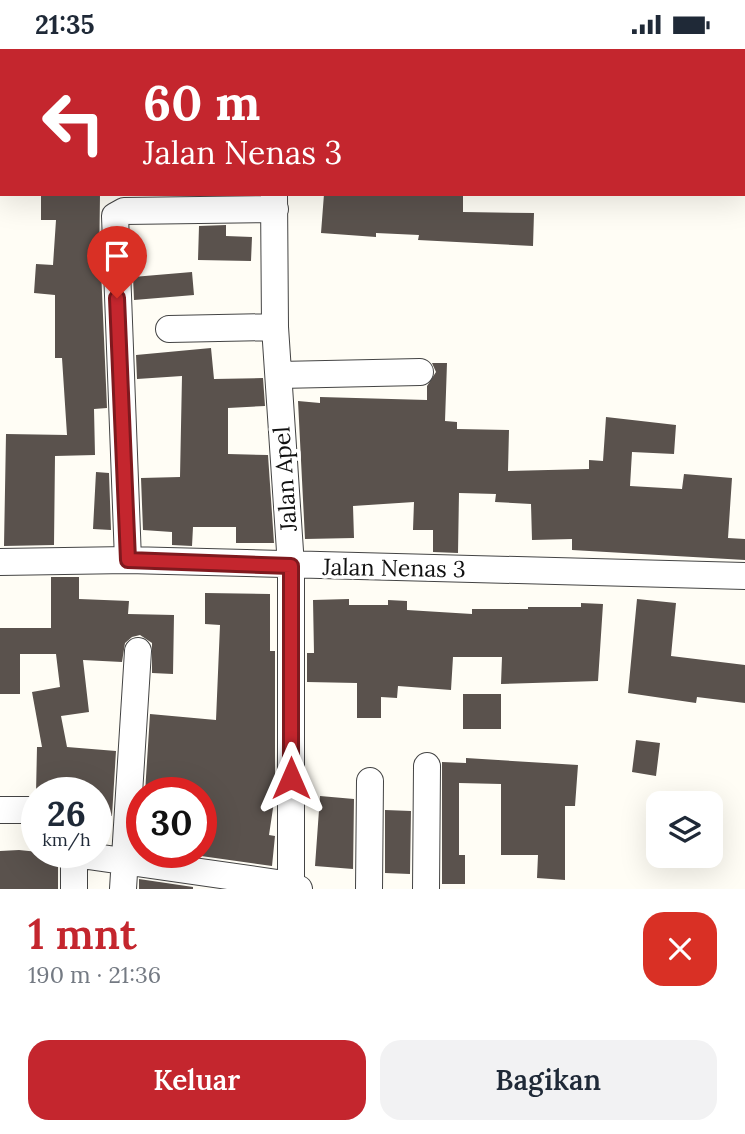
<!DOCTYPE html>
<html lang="id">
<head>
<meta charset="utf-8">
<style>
	:root { --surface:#fff; --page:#f2f2f3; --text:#1f2937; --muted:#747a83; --accent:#c4262e }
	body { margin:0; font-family:Lora,serif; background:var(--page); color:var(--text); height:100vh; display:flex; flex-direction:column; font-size:26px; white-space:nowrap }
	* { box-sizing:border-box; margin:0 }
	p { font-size:23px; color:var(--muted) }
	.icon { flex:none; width:38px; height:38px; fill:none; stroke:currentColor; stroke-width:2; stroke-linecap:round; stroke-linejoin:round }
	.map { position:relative; height:840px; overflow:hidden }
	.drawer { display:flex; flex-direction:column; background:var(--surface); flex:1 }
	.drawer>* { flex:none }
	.hud { position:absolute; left:0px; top:0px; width:746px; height:147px; box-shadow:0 7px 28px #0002; background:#c4262e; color:#fff; overflow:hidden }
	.buttons { position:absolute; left:646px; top:742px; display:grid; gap:14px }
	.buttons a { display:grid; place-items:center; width:77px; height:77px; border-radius:14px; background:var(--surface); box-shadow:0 7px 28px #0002; font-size:35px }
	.speed { position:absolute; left:21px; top:728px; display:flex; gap:14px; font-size:35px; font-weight:700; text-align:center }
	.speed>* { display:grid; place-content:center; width:91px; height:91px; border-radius:50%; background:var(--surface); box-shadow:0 7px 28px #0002; line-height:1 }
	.speed small { font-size:18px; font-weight:400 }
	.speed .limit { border:10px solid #d22; background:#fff; color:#111 }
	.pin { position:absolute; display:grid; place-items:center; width:60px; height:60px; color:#fff; margin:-72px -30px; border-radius:50% 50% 50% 0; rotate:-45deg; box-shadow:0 0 7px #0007 }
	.pin .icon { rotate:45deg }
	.me { position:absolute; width:77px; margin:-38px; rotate:0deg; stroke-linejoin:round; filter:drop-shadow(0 0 5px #0008) }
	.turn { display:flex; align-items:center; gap:24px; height:147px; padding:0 28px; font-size:32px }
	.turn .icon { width:91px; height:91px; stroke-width:2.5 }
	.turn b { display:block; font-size:49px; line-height:60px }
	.round { display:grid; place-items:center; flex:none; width:74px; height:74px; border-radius:21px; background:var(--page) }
	.headline { display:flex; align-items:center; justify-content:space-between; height:119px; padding:0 28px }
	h1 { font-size:42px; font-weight:600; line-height:52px; color:var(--accent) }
	.primary-button { display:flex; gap:14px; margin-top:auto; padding:14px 28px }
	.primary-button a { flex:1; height:80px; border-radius:21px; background:var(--accent); color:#fff; font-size:28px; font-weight:600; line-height:80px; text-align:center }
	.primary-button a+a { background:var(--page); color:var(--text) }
	.status { display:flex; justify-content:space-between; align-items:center; height:49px; padding:0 35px; background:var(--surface); direction:ltr }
	.status svg { height:19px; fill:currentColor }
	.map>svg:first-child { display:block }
	.building { fill:#5a524d }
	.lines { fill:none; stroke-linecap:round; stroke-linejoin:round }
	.street-casing { stroke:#444; stroke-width:28 }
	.street { stroke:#fff; stroke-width:26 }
	.route-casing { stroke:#7f191e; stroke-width:18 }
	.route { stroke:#c4262e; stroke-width:12 }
	.labels { text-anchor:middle; stroke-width:7; stroke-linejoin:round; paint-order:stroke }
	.street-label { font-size:23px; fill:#111; stroke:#fff }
</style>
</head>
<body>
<div class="status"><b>21:35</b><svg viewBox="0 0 49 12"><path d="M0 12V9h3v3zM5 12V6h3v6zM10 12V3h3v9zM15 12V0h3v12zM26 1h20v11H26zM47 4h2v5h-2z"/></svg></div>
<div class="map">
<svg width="745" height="840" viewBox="0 0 745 840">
	<rect width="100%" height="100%" fill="#fffdf5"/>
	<!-- building -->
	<path class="building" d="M41 145H100L99 220H101L107 359 94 360 95 406 55 407 54 496 4 497 6 385 67 386 62 309H55V246L34 244 36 215 53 216 56 171H41Z
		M324 145H463V163L534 164 533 197 418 191 419 186 376 184V188L321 184Z
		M226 176V187L252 188 251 212 198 211 199 177Z
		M192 223 194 246 134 251 133 228Z
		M211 299 214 330 263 329 265 357 228 359V405L268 406 274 494H236V478H193L192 497 172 496V483L143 481 141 429 180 428 182 327 137 330 136 306Z
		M432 314H447L445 372 457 373V380L509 381 508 422 589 420V411L603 412 606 368 676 376 674 405 632 403 630 437 682 440 684 425 732 429 728 489 745 490V511L572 501V490L532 491 531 455 495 453 496 445 459 444 458 504 433 503V481H413L414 453 353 457 354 489 305 490 298 352 320 354V348L427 351V337L436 323Z
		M96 423 109 424 111 481 93 480Z
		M51 528H79V550L129 552 128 565 174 566 173 625 152 624V594L140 586 132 588 125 594 122 613 83 611 89 663 61 667 67 698 116 702 112 767 97 766 98 744H36L37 698H42L32 643 60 638 56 605H20V645H0V579H51Z
		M205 544 270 545V602H275V746L269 786 275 787 272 817 201 807V744H145L150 665 216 671 220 576 205 575Z
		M349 550V556H388V551L407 552V561L472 565V560H528V558H581V554L603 555 598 632 501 635 502 608H453L451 641 398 637 397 649 381 648V669H357V634L307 633V604H314L313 551Z
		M637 550 676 554 671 607 745 616V654L697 648 696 654 628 644Z
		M463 645H501V680H463Z
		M636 691 660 694 656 727 632 723Z
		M466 709 578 716 575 757H565V831L537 829 538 806H501V735L459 734V806H465V835H442V713L466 714Z
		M320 747 354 750 353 823V820L315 817Z
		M385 761 411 762 410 825 385 824Z
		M19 801 58 805V840H0V802Z
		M139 830 193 838V840H139Z"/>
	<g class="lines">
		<defs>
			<path id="street" d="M272 0V2
				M274 145 275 278 291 517V840
				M169 280 275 278
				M279 326 420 323
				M128 511 115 167 124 162 275 160
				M0 513 128 511 745 527
				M0 761H37
				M74 803V840
				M74 805 291 836 299 840
				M123 840 138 602
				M369 840 370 732
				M426 840 427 717"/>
		</defs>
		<!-- street casing -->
		<use href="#street" class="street-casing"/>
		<!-- street -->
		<use href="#street" class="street"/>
	</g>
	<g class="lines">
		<defs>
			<path id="route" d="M117 249 128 511 291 517V729"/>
		</defs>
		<!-- route casing -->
		<use href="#route" class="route-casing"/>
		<!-- route -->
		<use href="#route" class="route"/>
	</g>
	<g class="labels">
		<!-- street labels -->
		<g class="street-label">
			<text transform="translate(285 430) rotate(-94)" y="8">Jalan Apel</text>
			<text transform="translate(394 519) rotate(1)" y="8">Jalan Nenas 3</text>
		</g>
	</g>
</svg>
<div class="buttons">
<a><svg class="icon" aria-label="layers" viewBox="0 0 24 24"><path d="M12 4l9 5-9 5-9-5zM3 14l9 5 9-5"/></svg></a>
</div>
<div class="speed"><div>26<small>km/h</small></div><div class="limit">30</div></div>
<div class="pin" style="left:117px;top:249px;background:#d93025"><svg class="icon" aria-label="arrive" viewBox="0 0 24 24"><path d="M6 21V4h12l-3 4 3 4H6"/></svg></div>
<svg class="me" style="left:291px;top:729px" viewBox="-20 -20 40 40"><path d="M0-17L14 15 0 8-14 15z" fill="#c4262e" stroke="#fff" stroke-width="4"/></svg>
<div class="hud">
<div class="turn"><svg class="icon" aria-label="left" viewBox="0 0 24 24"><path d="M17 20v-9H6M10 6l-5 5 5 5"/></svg><div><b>60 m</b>Jalan Nenas 3</div></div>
</div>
</div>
<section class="drawer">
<div class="headline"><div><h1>1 mnt</h1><p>190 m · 21:36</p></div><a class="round" style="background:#d93025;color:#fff"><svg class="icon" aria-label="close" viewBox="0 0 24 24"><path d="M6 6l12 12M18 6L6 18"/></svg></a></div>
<div class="primary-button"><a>Keluar</a><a>Bagikan</a></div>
</section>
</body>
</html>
